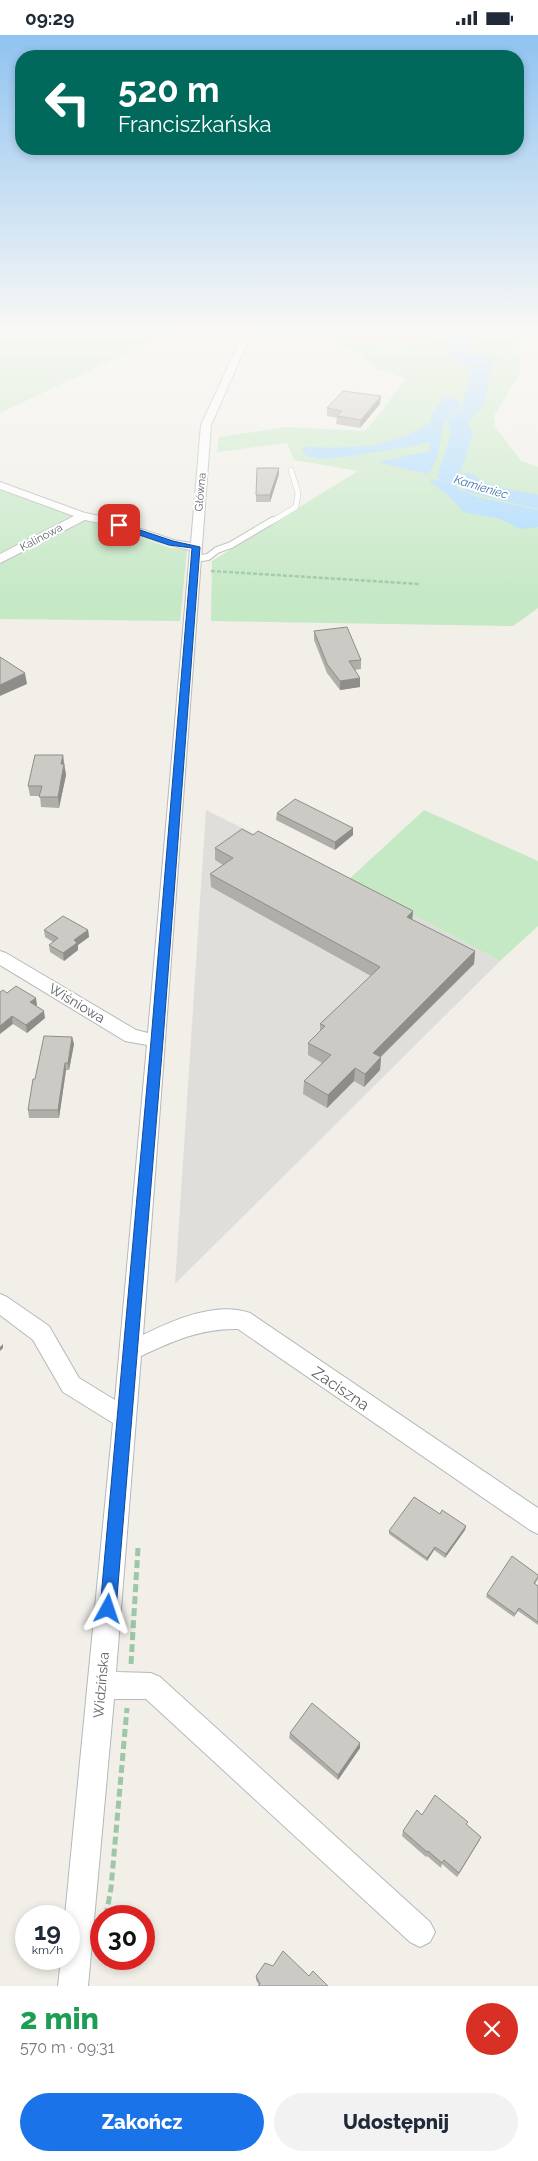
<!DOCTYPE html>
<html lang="pl">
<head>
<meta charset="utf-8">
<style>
	:root { --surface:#fff; --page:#f2f2f3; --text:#1f2937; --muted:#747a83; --accent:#1a73e8 }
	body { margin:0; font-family:Raleway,sans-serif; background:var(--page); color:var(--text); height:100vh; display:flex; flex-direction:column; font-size:19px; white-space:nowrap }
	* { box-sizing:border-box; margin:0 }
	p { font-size:16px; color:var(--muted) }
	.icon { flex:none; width:28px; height:28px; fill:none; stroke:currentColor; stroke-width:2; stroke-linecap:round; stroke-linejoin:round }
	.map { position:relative; height:1951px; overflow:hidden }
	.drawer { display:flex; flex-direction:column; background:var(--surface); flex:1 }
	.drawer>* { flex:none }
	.guide { position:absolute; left:15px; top:15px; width:509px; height:105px; border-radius:20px; box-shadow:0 2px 8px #0003; background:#00695c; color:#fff; overflow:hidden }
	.speed { position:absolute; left:15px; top:1870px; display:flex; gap:10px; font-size:25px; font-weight:700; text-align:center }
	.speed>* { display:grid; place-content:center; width:65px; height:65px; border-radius:50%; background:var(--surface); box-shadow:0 2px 8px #0003; line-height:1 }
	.speed small { font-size:12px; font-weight:400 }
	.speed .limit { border:8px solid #d22; background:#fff; color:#111 }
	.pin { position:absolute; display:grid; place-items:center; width:42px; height:42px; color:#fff; margin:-21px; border-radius:10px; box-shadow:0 2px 8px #0006 }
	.me { position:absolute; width:55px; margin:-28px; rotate:5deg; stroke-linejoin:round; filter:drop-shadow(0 0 4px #0008) }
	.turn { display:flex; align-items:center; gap:18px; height:105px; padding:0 20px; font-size:22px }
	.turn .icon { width:65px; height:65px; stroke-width:2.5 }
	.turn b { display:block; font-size:35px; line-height:42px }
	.round { display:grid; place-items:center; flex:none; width:52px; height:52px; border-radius:26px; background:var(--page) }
	.overview { display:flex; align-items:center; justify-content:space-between; height:85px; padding:0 20px }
	h1 { font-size:30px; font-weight:800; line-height:38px; color:#1e9e55 }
	.action { display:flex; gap:10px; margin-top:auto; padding:10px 20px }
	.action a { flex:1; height:58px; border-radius:30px; background:var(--accent); color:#fff; font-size:20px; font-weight:800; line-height:58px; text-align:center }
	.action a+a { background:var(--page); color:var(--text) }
	.status { display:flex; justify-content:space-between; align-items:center; height:35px; padding:0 25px; background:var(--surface); direction:ltr }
	.status svg { height:14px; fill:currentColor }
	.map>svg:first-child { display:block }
	.industrial { fill:#e0deda }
	.green { fill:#c5e8c5 }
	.water { fill:#aadaff }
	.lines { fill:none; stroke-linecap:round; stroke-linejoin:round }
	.river { fill:#aadaff; fill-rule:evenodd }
	.service-far1-casing { stroke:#b5b8bc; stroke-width:6 }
	.service-casing { stroke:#b5b8bc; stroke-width:8 }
	.minor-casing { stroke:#b5b8bc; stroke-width:2 }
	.path-far1 { stroke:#9cc7a9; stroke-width:2.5; stroke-dasharray:4 2; stroke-linecap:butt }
	.path { stroke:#9cc7a9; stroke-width:5; stroke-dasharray:8 4; stroke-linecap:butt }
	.service-far1 { stroke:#fff; stroke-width:5 }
	.service { stroke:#fff; stroke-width:6 }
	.minor { fill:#fff; fill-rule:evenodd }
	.wall { fill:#afaea9 }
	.shaded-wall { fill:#8f8d8a }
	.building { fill:#cccac5; stroke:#8f8d8a }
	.route { fill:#1a73e8; stroke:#114b97 }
	.labels { text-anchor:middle; stroke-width:4; stroke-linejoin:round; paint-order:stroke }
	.far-street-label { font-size:11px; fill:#5f6368; stroke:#fff }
	.far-water-label { font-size:12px; font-style:italic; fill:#4174aa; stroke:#fff }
	.street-label { font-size:14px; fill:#5f6368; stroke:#fff }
	.near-street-label { font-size:16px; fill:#5f6368; stroke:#fff }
</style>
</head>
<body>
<div class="status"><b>09:29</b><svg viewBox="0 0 49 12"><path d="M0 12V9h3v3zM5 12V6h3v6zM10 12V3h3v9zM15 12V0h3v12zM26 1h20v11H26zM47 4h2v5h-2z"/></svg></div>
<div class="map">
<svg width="538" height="1951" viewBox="0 0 538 1951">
	<rect width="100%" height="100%" fill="#f1efe8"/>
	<!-- industrial -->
	<path class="industrial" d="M327 293H435L434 299 395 314 362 308Z
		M206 775 348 845 500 926 175 1249Z"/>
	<!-- green -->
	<path class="green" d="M0 293H180L0 378Z
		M302 293H327L362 308 395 314 434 299 435 293H521L517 299 521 335 494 381 495 391 521 426 538 432V573L513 591 211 586 212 526 358 436 294 425 287 408 217 417 219 402 286 392 365 396 387 369 405 343 378 334 358 318Z
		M0 453 73 481 0 518Z
		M84 485H93L170 513 187 515 180 586 0 584V529Z
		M424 775 538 826V891L500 926 348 845Z"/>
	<!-- water -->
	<path class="water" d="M445 361 458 365 461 369C457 375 450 378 447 384 437 398 442 432 426 439L377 427 430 416 429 406 418 410 352 421 322 424 306 421 301 412C348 413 390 415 431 387L432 378Z
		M435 444 477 462 538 475V492L521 494 500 484 464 477 449 461 429 446Z"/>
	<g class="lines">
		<!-- river -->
		<path class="river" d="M463 293H488L486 297 473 302 476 307 467 318 472 320 490 321 493 325 483 372 468 386 473 399 460 439C475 436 473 442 484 447 500 454 521 456 538 460V474L467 457 462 452C452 454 442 449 437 441L451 399 447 385 463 370 472 332C463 331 452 327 447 320L454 306 450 301 452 297Z"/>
		<defs>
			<path id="service-far1" d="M271 487 296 472 298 458 291 435"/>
			<path id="service" d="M195 524 208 522 217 515 231 510 273 485"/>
			<path id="minor" d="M246 293H254L211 390 143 1300C173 1285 216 1266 250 1278L538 1473V1499L530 1495 238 1294C202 1293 173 1306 141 1321L116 1637 151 1638 160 1642 430 1887 435 1897 430 1907 420 1912 410 1907 146 1664H114L88 1951H58L61 1924H69V1881H65L113 1388 63 1357 33 1305 0 1280V1259L7 1262 49 1291 79 1343 115 1365 147 1010 125 1006 0 930V916L6 918 136 995 148 998 190 515C154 508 121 491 85 485L0 528V519L74 481 0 454V447L85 478 105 482 174 505 191 508 201 390Z"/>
		</defs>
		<!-- service-far1 casing -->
		<use href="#service-far1" class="service-far1-casing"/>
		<!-- service casing -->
		<use href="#service" class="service-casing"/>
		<!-- minor casing -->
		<use href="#minor" class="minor-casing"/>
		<!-- path-far1 -->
		<path class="path-far1" d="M211 536 419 549"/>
		<!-- path -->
		<path class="path" d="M131 1629 138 1513
			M106 1881 111 1853 127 1673"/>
		<!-- service-far1 -->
		<use href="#service-far1" class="service-far1"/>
		<!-- service -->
		<use href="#service" class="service"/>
		<!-- minor -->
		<use href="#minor" class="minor"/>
	</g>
	<!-- wall -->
	<path class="wall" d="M380 369 360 393 336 389 337 383 327 381V373Z
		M279 433V439L270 467H256V460Z
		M314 596 361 625V634L355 635 360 652 340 655 327 638 314 605Z
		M63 720 66 740 59 773 41 772 40 761H30L28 751Z
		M277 778 353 800 335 815 276 785Z
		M215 813 412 885 475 916 474 929 381 1022 380 1035 364 1052 354 1046 327 1073 303 1059 304 1046 322 1028 308 1020V1008L320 996V989L371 941 211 852 210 839 223 830 215 825Z
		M44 895H88L89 902 78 910V915L64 926 50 917 49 910 53 907 45 902Z
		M7 958 37 970 36 971 45 983 27 998 13 989Z
		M72 1002 74 1009 69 1035H66L59 1083H29L28 1075 35 1044Z
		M440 1479 466 1491 465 1495 445 1523 434 1515 427 1526 389 1499V1496Z
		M538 1540V1544L535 1549 538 1551V1590L518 1576 514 1582 486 1562 487 1559Z
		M290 1698 360 1708V1713L338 1745 289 1703Z
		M422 1780 467 1790 481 1802 479 1806 457 1842 442 1829 441 1833 427 1821 426 1822 402 1801 403 1796Z
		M273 1931 309 1941 259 1950 256 1945V1941Z"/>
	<!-- shaded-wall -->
	<path class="shaded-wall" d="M381 361 380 369 360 393 361 385Z
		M279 433V439L270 467V460Z
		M25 638 27 649 0 661V650Z
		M360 643V652L340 655V646Z
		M63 720 64 731 61 729Z
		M64 729 66 740 59 773 58 762Z
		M353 793V800L335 815V807Z
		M413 876 412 889 407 882Z
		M88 895 89 902 78 910V915L64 926 63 918 74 905Z
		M475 916 474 929 372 1030 373 1018Z
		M36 963 37 970 32 975 30 967Z
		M44 976 45 983 27 998 26 990Z
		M12 981 13 989 0 999V991Z
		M72 1002 74 1009 69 1035 68 1028Z
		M381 1022 380 1035 364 1052 365 1039Z
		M65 1028 66 1035 59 1083 58 1075Z
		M355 1033 354 1046 327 1073 328 1060Z
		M3 1309V1313L0 1316V1312Z
		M466 1491 465 1495 445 1523 446 1519Z
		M435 1512 434 1515 427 1526V1523Z
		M360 1708V1713L338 1745V1740Z
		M481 1802 479 1806 457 1842 459 1838Z"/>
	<!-- building -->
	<path class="building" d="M343 356 381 361 361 385 337 381 342 376 327 373Z
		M257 433H279L270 460H256Z
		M347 592 361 625 349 626 360 643 340 646 327 629 314 596Z
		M0 622 25 638 0 650Z
		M35 720H63L61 729H64L58 762H39L42 751H28Z
		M295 764 353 793 335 807 277 778Z
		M242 794 253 800 258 796 413 876 407 882 475 916 373 1018 381 1022 365 1039 355 1033 328 1060 304 1046 331 1020 308 1008 325 991 320 989 380 932 210 839 233 823 215 813Z
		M63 881 88 895 74 905 77 908 63 918 49 910 58 903 44 895Z
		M16 951 36 963 30 967 44 976 26 990 12 981 0 991V957L3 955 7 958Z
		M44 1001 72 1002 68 1028H65L58 1075H28L33 1044H35Z
		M414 1462 440 1479 442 1475 466 1491 446 1519 435 1512 427 1523 389 1496Z
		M512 1521 538 1540V1542L534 1548 538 1551V1587L519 1573 515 1579 487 1559Z
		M312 1668 360 1708 338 1740 290 1698Z
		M435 1760 468 1787 466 1789 481 1802 459 1838 444 1825 442 1828 428 1816 427 1817 403 1796 417 1775 422 1780Z
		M283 1916 309 1941 313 1936 328 1951H258L260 1949 256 1941 265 1928 273 1931Z"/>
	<!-- sky -->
	<linearGradient id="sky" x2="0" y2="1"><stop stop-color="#8fc3f1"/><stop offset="0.52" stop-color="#f9f8f5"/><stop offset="1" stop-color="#f9f8f5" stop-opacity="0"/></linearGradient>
	<rect width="538" height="566" fill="url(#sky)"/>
	<!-- route -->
	<path class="route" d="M119 488 173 506 200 512 163 1006 116 1574 114 1580 108 1583 102 1580 100 1574 151 1006 192 513 169 510 116 492 115 490Z"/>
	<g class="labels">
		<!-- far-street labels -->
		<g class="far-street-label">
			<text transform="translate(200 457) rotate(-85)" y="4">Główna</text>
			<text transform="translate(41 502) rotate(-28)" y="4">Kalinowa</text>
		</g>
		<!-- far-water labels -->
		<g class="far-water-label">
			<text transform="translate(481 452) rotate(17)" y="4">Kamieniec</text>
		</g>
		<!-- street labels -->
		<g class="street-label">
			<text transform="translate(77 968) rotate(31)" y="5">Wiśniowa</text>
			<text transform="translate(101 1650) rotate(-85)" y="5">Widzińska</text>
		</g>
		<!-- near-street labels -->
		<g class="near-street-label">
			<text transform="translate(341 1353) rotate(34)" y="6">Zaciszna</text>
		</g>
	</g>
</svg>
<div class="speed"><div>19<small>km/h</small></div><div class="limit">30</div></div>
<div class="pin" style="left:119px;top:490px;background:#d93025"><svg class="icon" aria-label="arrive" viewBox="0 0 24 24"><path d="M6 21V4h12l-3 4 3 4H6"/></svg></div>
<svg class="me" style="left:108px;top:1574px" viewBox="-20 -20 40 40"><path d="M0-17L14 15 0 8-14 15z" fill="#1a73e8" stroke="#fff" stroke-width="4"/></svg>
<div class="guide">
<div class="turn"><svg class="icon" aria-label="left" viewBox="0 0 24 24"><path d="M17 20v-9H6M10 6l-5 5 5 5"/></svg><div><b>520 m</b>Franciszkańska</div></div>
</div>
</div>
<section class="drawer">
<div class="overview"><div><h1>2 min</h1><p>570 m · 09:31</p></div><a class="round" style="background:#d93025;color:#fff"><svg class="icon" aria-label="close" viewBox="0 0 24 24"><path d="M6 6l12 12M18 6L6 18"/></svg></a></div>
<div class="action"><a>Zakończ</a><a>Udostępnij</a></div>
</section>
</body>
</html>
